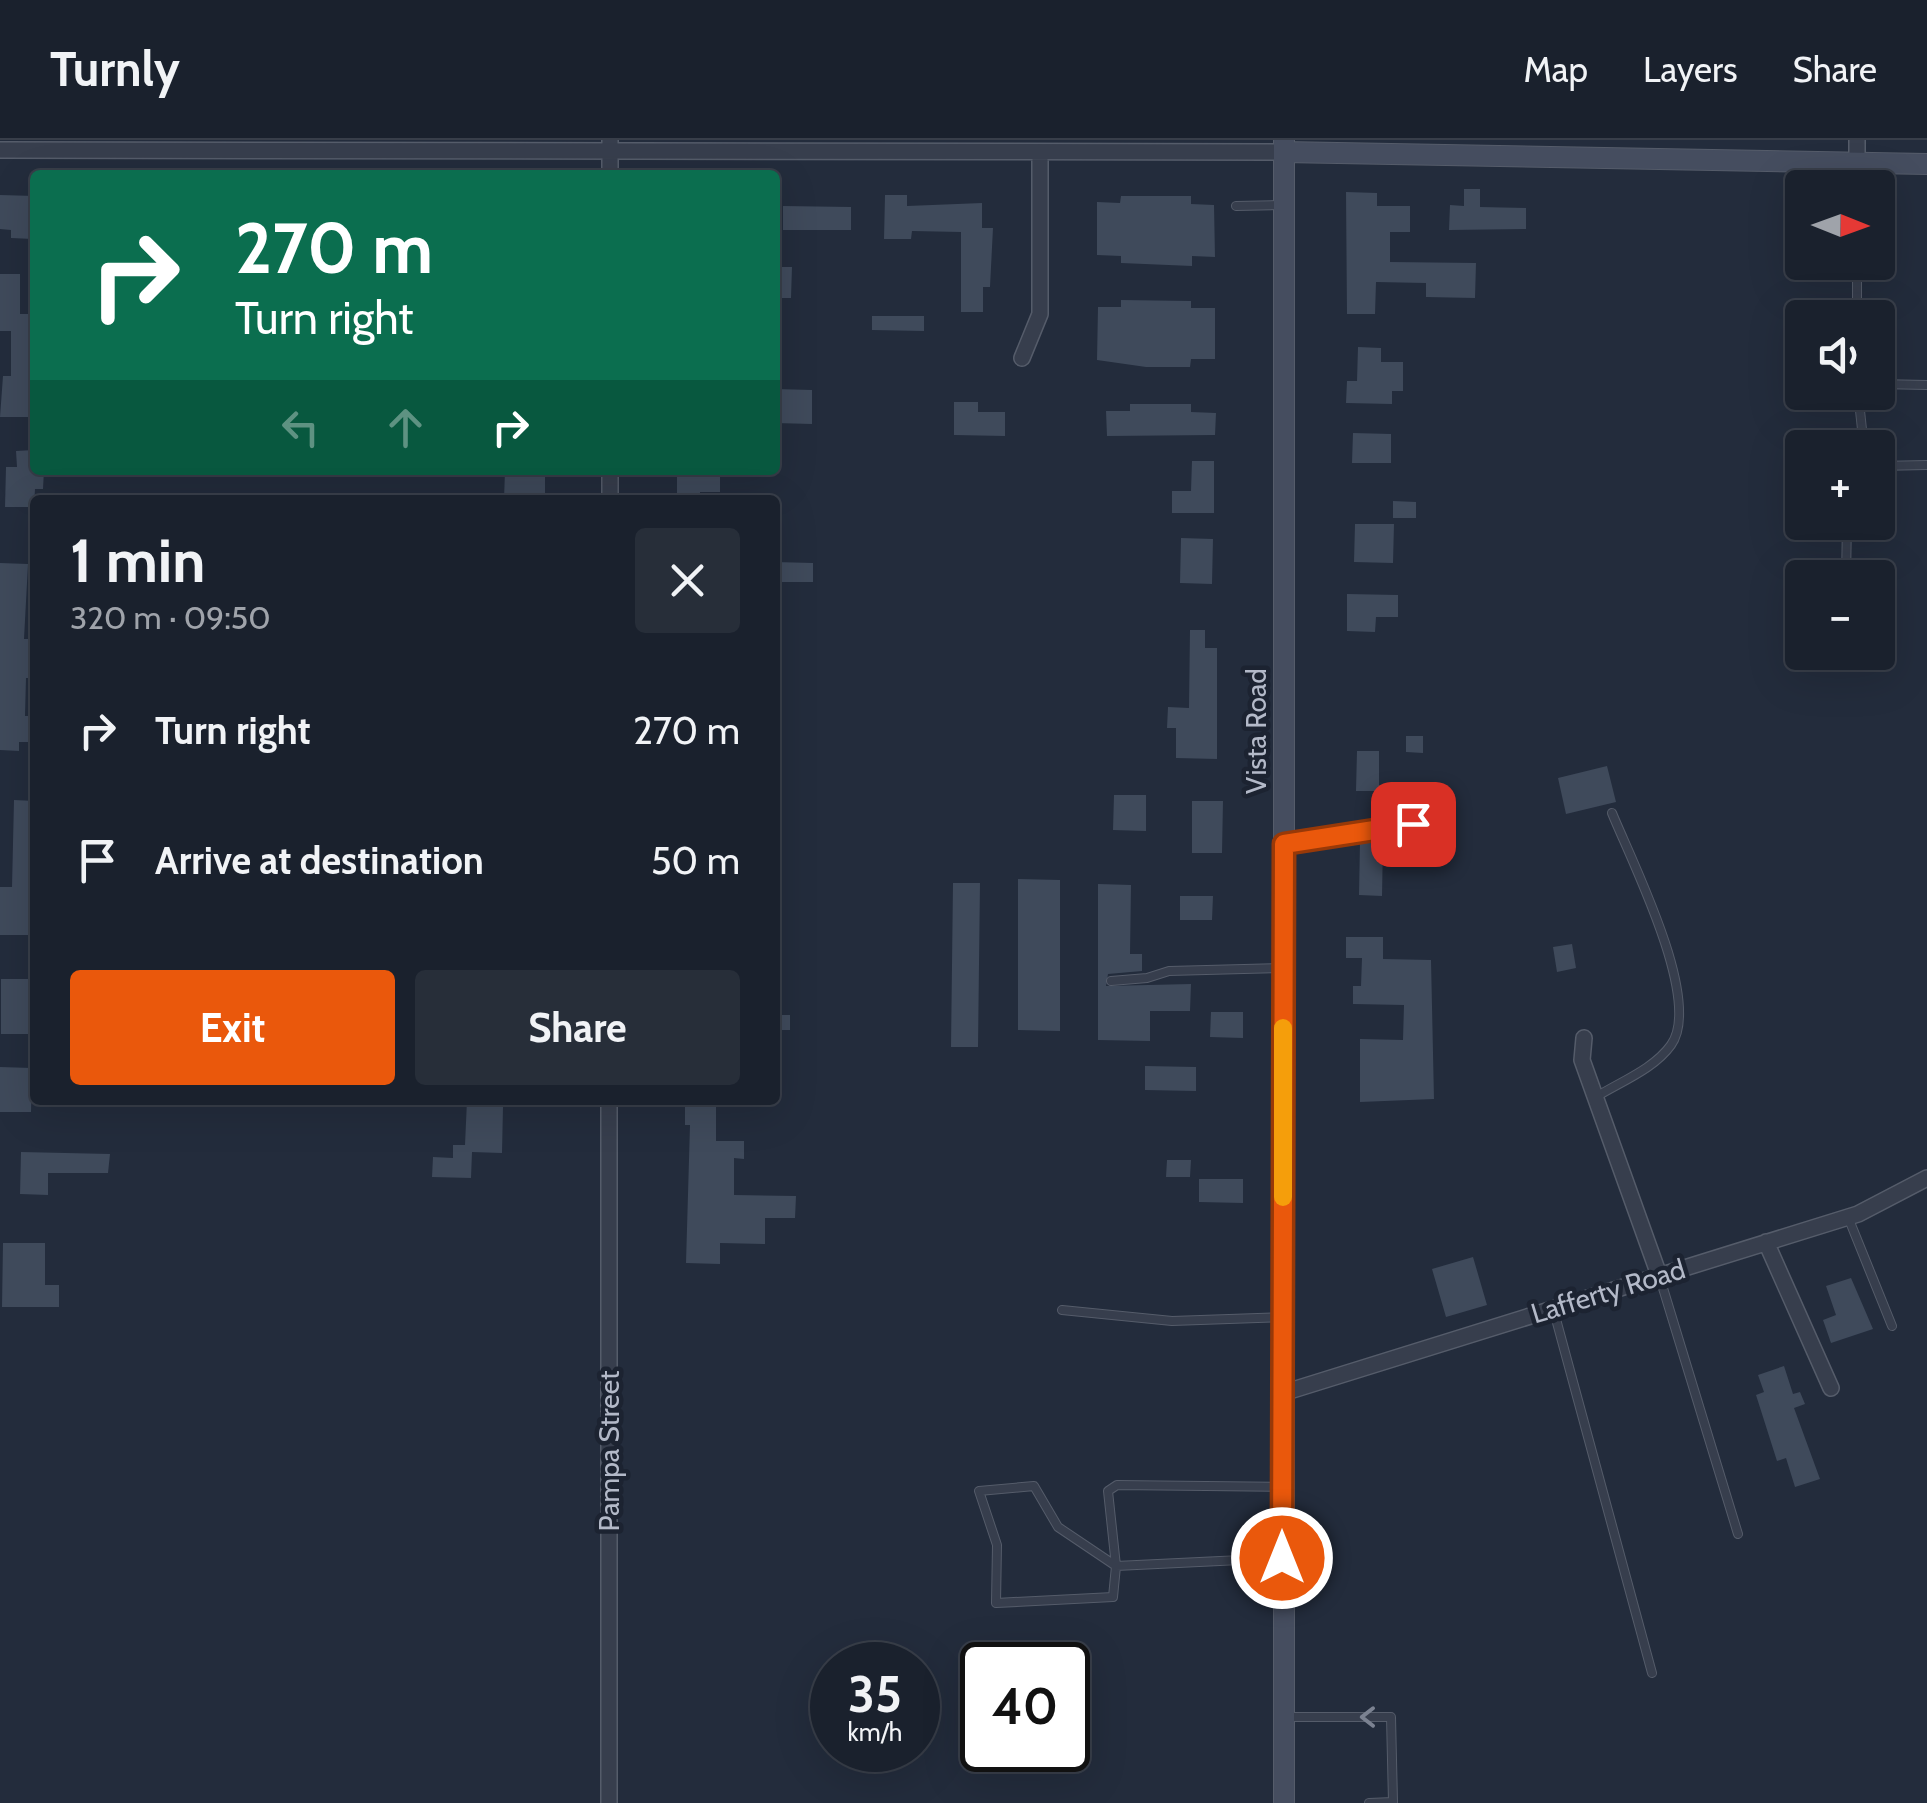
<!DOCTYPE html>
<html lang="en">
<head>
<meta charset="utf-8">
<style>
	:root { --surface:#1a212d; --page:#272e39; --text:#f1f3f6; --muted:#9fa3aa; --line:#383e49; --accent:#ea580c }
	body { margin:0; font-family:Cabin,sans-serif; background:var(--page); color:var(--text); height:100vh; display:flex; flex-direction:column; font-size:38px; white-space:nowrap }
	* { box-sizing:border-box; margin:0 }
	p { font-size:32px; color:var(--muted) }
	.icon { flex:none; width:55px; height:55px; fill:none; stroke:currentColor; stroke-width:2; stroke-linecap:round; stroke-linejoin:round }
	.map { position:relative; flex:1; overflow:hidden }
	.details { position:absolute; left:30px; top:355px; width:750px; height:610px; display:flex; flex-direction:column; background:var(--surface); border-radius:10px; box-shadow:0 10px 40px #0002,0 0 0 2px var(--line) }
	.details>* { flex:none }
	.guide { position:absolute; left:30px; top:30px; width:750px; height:305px; border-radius:10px; box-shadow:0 10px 40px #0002,0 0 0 2px var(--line); background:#0b6e4f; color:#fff; overflow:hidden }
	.needle { width:65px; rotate:91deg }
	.controls { position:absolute; left:1785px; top:30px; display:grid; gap:20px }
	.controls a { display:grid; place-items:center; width:110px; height:110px; border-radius:10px; background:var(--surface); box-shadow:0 10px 40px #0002,0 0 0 2px var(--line); font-size:50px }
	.speed { position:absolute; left:810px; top:1502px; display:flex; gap:20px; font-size:50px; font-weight:700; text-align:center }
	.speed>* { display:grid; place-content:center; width:130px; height:130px; border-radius:50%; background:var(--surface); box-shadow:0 10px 40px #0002,0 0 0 2px var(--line); line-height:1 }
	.speed small { font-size:25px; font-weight:400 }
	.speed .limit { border:5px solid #111; border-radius:15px; background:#fff; color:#111 }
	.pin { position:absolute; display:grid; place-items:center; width:85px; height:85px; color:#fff; margin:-42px; border-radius:20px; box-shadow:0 5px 15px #0006 }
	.me { position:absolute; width:110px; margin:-55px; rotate:0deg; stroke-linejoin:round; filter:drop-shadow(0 0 8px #0008) }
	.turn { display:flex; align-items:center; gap:35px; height:210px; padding:0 40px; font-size:45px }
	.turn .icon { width:130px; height:130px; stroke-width:2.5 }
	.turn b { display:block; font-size:70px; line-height:85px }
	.lanes { display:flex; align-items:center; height:95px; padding:0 40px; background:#0003; justify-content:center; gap:50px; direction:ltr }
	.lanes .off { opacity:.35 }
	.round { display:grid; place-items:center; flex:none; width:105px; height:105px; border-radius:10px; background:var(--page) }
	.headline { display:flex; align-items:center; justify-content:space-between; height:170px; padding:0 40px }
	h1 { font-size:60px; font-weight:700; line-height:75px }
	.action { display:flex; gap:20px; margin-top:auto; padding:20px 40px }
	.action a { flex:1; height:115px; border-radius:10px; background:var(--accent); color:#fff; font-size:40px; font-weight:700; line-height:115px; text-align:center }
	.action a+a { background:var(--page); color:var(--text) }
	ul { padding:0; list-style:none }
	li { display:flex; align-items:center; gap:30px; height:130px; padding:0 40px }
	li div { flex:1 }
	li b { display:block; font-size:38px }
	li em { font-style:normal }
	header { display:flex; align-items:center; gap:60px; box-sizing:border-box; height:140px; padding:0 50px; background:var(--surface); border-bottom:2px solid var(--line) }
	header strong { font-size:48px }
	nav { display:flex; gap:55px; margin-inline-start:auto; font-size:35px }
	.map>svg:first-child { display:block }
	.building { fill:#3f4a5b }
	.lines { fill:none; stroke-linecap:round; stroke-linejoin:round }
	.lane-casing { stroke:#555c6a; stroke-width:10 }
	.street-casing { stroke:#555c6a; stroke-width:18 }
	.secondary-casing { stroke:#555c6a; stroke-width:22 }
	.lane { stroke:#373e4d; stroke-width:8 }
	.street { stroke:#373e4d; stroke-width:15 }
	.secondary { stroke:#454d5f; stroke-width:20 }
	.oneway { stroke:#7b8291 }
	.route-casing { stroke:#983908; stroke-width:25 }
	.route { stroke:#ea580c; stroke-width:18 }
	.slow { stroke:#f59e0b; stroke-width:18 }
	.labels { text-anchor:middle; stroke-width:9; stroke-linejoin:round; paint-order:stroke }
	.street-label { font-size:28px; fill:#b3b9c8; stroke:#1c2331 }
</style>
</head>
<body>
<header>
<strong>Turnly</strong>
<nav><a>Map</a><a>Layers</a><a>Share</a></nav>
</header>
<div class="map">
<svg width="1927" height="1663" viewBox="0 0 1927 1663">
	<rect width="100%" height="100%" fill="#232c3c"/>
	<!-- building -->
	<path class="building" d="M1464 49H1480V67L1526 68V89L1449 90 1450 65 1464 66Z
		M1346 52 1377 53V66H1410V92H1390V122L1476 123 1475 158 1426 157V143L1376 142 1375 174H1347Z
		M0 55 35 56 33 99 11 98V90L0 89Z
		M885 55H907V66L982 63V88H993L990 147H983V172H961V92L912 91 911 99H884Z
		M1121 56H1191V64L1214 65 1215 117 1192 116V126L1121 123V116L1097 115V62L1120 63Z
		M783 66 851 67V90H783Z
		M775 127H792L791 158H775Z
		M0 134H20V174H35L32 277H0L3 236H11V191H0Z
		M1121 160 1191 161V168H1215V219H1191L1190 227H1146L1097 220 1098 167H1121Z
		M872 176H924V191L872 190Z
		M1358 207 1381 208V222H1403V251H1392V264L1346 263 1347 241H1357Z
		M775 249 812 250V284L775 283Z
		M954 262H978V272H1005V296L954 295Z
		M1130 264H1191V272L1216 273 1215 295 1107 296 1106 271H1130Z
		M1353 293 1391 294V323H1352Z
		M34 310 35 330H44L43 349H35L34 367H5L6 327H17L16 311Z
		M1192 321H1214V373H1172V351H1191Z
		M505 330 545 333V360H504Z
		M677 330H720V352H700V360H677Z
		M1393 361 1416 362V378H1393Z
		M1355 384H1394L1393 423 1354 422Z
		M1181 398 1213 399 1212 444 1180 443Z
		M775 422 813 423V442H775Z
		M0 423 28 424 24 499H35V538H26L25 576H35V602H19V611L0 610Z
		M1347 454 1398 455V477H1376L1375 492 1347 491Z
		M1190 490H1205V508H1217V619L1176 618V588H1167L1168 567 1189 568Z
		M1406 596H1423V613L1406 612Z
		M1357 611H1379V651H1356Z
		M1607 626 1616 662 1566 674 1558 638Z
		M1114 655H1146V691L1113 690Z
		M14 660 35 661 29 795H0V747H12Z
		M1192 661H1223L1222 713H1192Z
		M1360 702 1383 703 1382 756 1359 755Z
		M1018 739 1060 740V891L1018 890Z
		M953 743H980L978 907H951Z
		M1098 744 1131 745 1130 814H1142V831L1108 834 1106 846 1191 844 1190 871H1150V901L1098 900Z
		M1180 756H1213L1212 780H1180Z
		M1346 797H1383V819L1431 820 1434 959 1360 962V899L1403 900 1404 865 1353 864V846H1361L1362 818H1346Z
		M1572 804 1576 828 1557 832 1553 807Z
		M1 839H35V894H1Z
		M1211 872H1243V898L1210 897Z
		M775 875H790V890H775Z
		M1145 926 1196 927V951L1145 950Z
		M0 927 32 928 31 972H0Z
		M467 960H488V967H503L502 1013 472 1012 471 1038 432 1037 433 1017 453 1018V1005H465Z
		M685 960H716V1001H744V1019L734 1018V1055L796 1056 795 1078H765V1104L720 1103V1124L686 1123 690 985H685Z
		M21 1012 110 1014 108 1033H48V1055L20 1054Z
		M1167 1020H1191L1190 1037H1166Z
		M1199 1039H1243V1063L1199 1062Z
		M3 1103H45V1145H59V1167H2Z
		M1473 1117 1487 1165 1446 1177 1432 1129Z
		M1851 1138 1873 1189 1831 1203 1823 1180 1836 1175 1826 1146Z
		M1784 1226 1793 1254 1800 1252 1805 1264 1794 1268 1820 1339 1795 1347 1786 1318 1777 1321 1756 1255 1764 1252 1758 1235Z"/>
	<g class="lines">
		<defs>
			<path id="lane" d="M1857 25V48
				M1236 66 1280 65
				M1857 122V178
				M1878 244 1927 245
				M1858 252 1864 308
				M1878 326 1927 325
				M1846 438 1847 382
				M1288 704C1342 699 1392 684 1447 685
				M1111 841 1147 838 1169 831 1283 828
				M1596 957C1620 942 1654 929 1671 905 1703 861 1632 722 1612 673
				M1848 1077 1892 1186
				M1659 1135 1738 1394
				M1553 1168 1652 1533
				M1062 1170 1172 1181 1283 1177
				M1034 1346 1058 1387 1116 1426 1113 1457 996 1463 997 1405 979 1351Z
				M1282 1418 1116 1426 1108 1351 1117 1345 1283 1347
				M1285 1577H1391L1393 1662 1369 1663"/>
			<path id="street" d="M1857 0V25
				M0 10 1284 12
				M610 35V0
				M1022 218 1040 174V12
				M610 360V330
				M1584 898 1582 920 1659 1135
				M1766 1102 1831 1248
				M1283 1253 1858 1074 1927 1038
				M609 1663V960"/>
			<path id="secondary" d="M1284 12 1927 24
				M1284 1663V0"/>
		</defs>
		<!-- lane casing -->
		<use href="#lane" class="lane-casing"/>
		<!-- street casing -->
		<use href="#street" class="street-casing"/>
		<!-- secondary casing -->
		<use href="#secondary" class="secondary-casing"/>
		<!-- lane -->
		<use href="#lane" class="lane"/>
		<!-- street -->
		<use href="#street" class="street"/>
		<!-- secondary -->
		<use href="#secondary" class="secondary"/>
	</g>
	<!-- one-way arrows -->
	<defs><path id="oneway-chevron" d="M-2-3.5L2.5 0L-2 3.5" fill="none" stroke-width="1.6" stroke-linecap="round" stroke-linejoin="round" transform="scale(2.5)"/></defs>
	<use class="oneway" href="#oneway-chevron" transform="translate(1368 1577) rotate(-180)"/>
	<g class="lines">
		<defs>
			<path id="route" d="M1282 1418 1284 704 1413 684"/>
		</defs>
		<!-- route casing -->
		<use href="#route" class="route-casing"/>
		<!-- route -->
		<use href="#route" class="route"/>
		<!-- slow -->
		<path class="slow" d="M1283 888V1057"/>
	</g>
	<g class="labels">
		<!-- street labels -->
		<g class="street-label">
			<text transform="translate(1256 591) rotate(-90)" y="10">Vista Road</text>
			<text transform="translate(1608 1151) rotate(-17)" y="10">Lafferty Road</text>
			<text transform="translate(609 1311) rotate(-90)" y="10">Pampa Street</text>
		</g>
	</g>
</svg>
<div class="controls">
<a><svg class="needle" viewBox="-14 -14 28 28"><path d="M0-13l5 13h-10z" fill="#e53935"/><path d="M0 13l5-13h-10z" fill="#9fa3aa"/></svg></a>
<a><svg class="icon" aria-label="sound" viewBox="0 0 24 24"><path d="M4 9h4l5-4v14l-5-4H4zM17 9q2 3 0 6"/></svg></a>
<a>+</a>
<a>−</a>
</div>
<div class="speed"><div>35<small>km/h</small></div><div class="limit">40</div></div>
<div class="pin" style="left:1413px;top:684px;background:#d93025"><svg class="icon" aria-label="arrive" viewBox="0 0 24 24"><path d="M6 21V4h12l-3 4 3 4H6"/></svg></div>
<svg class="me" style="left:1282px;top:1418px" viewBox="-20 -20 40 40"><circle r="17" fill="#ea580c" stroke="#fff" stroke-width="3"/><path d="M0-11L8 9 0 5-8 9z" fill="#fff"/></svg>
<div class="guide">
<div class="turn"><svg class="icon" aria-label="right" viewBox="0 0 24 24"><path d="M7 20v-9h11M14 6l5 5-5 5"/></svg><div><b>270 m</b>Turn right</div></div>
<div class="lanes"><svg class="icon off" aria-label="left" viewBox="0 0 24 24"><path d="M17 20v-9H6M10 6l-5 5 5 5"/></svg><svg class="icon off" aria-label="ahead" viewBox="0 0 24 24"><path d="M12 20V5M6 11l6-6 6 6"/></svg><svg class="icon" aria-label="right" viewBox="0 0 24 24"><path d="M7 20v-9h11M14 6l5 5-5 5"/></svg></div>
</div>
<section class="details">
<div class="headline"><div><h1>1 min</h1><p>320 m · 09:50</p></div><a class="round"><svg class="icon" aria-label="close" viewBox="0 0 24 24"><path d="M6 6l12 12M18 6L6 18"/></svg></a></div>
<ul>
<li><svg class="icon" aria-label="right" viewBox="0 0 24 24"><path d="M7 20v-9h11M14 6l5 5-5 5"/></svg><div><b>Turn right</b></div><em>270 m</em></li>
<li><svg class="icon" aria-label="arrive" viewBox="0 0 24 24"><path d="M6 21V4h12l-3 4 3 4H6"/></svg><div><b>Arrive at destination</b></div><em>50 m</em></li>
</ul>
<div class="action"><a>Exit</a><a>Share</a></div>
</section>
</div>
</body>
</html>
